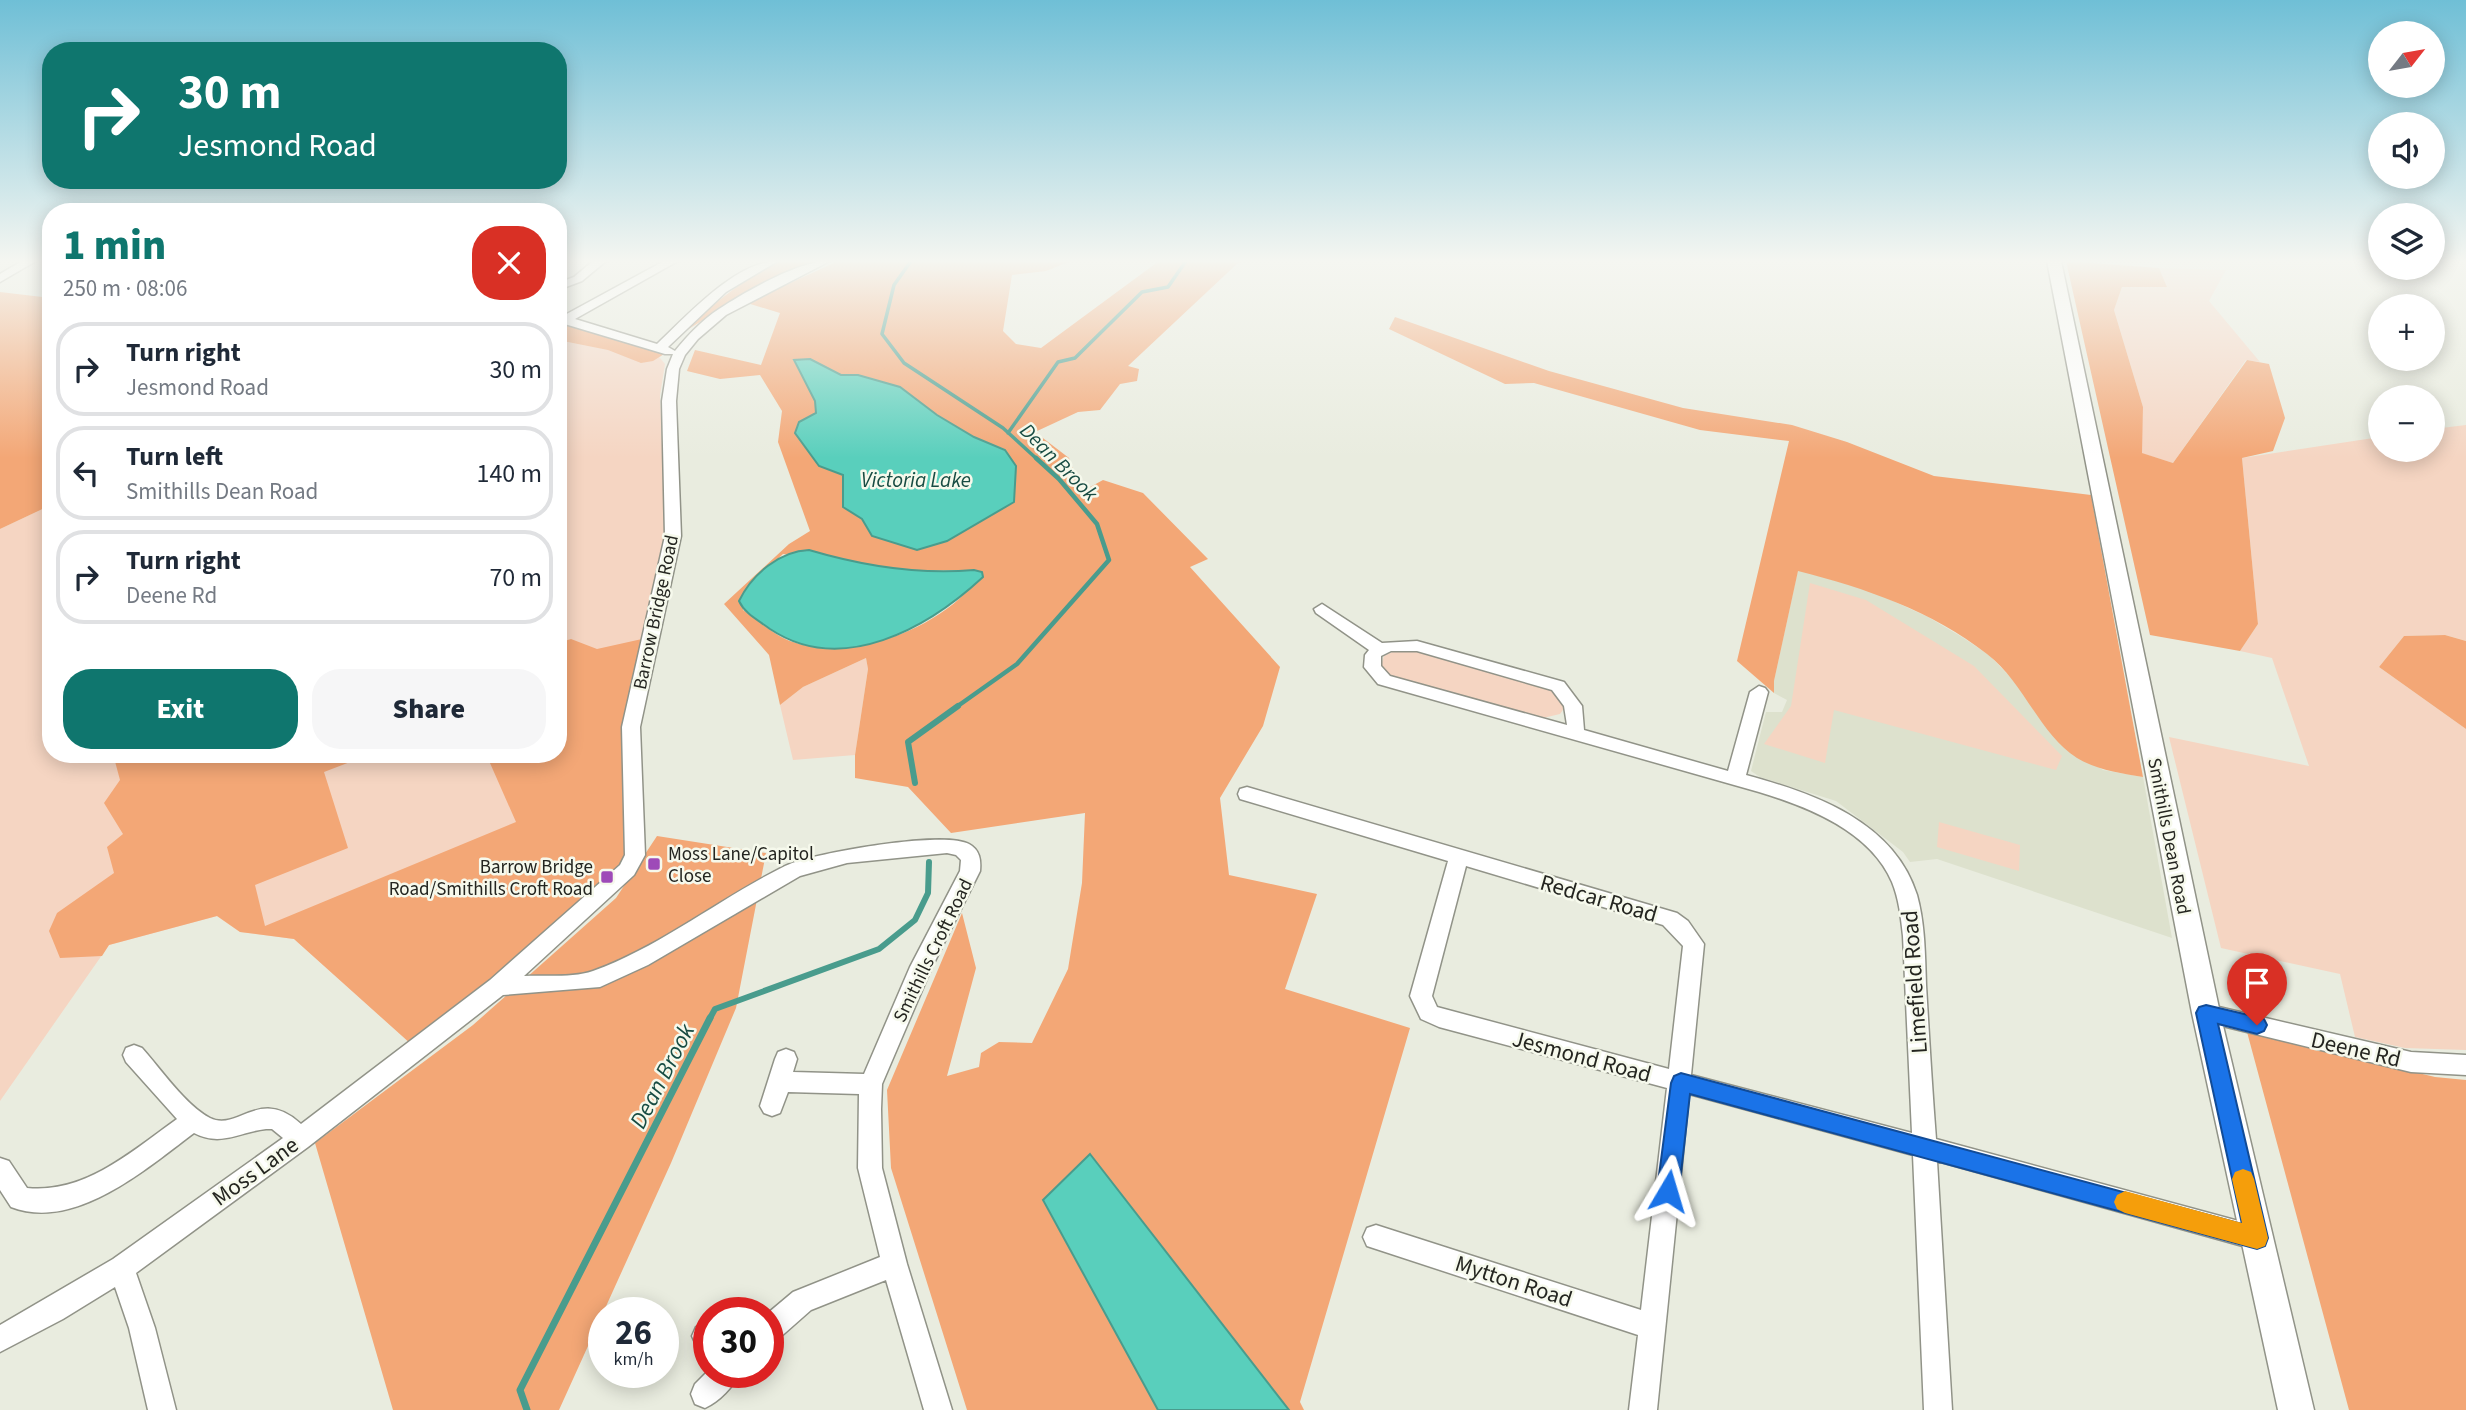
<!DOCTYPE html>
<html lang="en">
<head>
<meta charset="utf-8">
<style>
	:root { --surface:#fff; --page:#f6f6f7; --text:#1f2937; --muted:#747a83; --line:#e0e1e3; --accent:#0f766e }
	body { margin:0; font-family:"Source Sans 3",sans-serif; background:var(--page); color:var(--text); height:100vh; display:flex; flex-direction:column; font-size:26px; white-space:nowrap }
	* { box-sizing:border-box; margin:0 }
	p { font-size:23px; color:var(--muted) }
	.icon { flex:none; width:38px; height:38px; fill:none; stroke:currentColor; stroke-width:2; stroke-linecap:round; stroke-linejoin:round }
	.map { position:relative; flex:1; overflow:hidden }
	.drawer { position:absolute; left:42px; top:203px; width:525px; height:560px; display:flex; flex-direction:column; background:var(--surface); border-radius:28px; box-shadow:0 4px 18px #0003 }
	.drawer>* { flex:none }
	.guide { position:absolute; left:42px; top:42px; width:525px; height:147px; border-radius:28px; box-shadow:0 4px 18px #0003; background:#0f766e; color:#fff; overflow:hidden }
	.needle { width:46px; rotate:59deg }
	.controls { position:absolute; left:2368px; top:21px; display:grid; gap:14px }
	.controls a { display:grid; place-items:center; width:77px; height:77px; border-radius:50%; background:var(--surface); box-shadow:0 4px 18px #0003; font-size:35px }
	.speed { position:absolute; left:588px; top:1297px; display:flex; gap:14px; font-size:35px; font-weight:700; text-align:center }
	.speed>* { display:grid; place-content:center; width:91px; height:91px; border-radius:50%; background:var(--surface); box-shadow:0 4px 18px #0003; line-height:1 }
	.speed small { font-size:18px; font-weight:400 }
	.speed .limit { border:10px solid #d22; background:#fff; color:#111 }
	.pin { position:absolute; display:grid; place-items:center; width:60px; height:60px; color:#fff; margin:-72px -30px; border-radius:50% 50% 50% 0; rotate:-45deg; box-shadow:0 0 7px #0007 }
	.pin .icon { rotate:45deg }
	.me { position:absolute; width:77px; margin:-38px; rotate:7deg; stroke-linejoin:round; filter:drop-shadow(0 0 5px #0008) }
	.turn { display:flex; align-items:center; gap:24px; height:147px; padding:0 21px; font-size:32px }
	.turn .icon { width:91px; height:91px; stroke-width:2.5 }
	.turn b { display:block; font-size:49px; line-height:60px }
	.round { display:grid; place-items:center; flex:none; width:74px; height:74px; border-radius:28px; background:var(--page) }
	.headline { display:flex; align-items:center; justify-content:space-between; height:119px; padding:0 21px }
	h1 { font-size:42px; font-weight:800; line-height:52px; color:var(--accent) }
	.action { display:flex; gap:14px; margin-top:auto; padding:14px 21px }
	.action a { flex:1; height:80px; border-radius:28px; background:var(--accent); color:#fff; font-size:28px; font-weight:800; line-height:80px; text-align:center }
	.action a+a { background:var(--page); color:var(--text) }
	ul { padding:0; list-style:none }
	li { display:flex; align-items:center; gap:21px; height:94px; margin:0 14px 10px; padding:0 7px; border:4px solid var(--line); border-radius:28px }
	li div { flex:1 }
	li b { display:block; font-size:26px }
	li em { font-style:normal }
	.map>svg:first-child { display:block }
	.built { fill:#dde1cd }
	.green { fill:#f5d5c2 }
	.forest { fill:#f3a776; fill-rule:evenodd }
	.water { fill:#59cfbc; stroke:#499c8d; stroke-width:2 }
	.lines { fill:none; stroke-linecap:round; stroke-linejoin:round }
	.stream-far3 { stroke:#499c8d; stroke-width:3.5 }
	.stream-far2 { stroke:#499c8d; stroke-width:4.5 }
	.stream-far1 { stroke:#499c8d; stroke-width:6 }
	.stream { stroke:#499c8d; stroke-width:7 }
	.minor-casing { stroke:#919388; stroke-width:3 }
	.tertiary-casing { stroke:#919388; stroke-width:3 }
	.minor { fill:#fff; fill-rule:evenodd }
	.tertiary { fill:#fff; fill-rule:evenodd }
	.route { fill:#1a73e8; stroke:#114b97; stroke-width:2 }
	.slow { fill:#f59e0b }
	.poi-dot { fill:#9e4ab8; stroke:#f6f9ec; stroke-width:2.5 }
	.labels { text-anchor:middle; stroke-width:5; stroke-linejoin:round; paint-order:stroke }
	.street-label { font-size:19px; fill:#242520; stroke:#f6f9ec }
	.poi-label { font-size:19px; fill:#242520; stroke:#f6f9ec; text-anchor:start }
	.water-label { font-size:21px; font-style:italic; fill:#184c43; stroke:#f6f9ec }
	.near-street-label { font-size:23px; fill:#242520; stroke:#f6f9ec }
	.near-water-label { font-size:24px; font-style:italic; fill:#184c43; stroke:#f6f9ec }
</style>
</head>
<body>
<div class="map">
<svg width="2466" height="1410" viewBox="0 0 2466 1410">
	<rect width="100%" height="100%" fill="#e9ecdf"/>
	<!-- built -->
	<path class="built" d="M1798 570 1871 591 1928 617 1962 637 1989 655 2017 684 2058 741 2103 770 2143 777 2172 938 1937 859 1910 862 1903 852 1836 801 1760 777 1751 771 1766 712H1782L1787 700 1774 693V681Z"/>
	<!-- green -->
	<path class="green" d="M2159 268 2226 270 2209 301 2260 362 2246 360 2173 463 2141 453 2143 407 2114 310 2122 287H2167Z
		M558 321 655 352 665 364 660 395 666 536 627 716 411 1044 294 939 240 932 217 916 109 945 0 1101V529L51 505V754H558Z
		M2466 425V641L2445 635 2404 636 2379 667 2466 729V1050L2405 1048 2355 1037 2340 974 2221 948 2169 737 2309 766 2272 658 2240 651 2258 624 2242 458 2380 437V450H2432L2433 429Z
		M1810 583 1866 600 1974 666 2062 756 2056 770 1834 710 1825 763 1764 744 1791 706Z
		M1396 650H1410L1551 689 1565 707 1560 714 1543 718 1396 678 1387 674 1381 665 1384 656Z
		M866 658 868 669 855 755 793 760 780 705 803 687Z
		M1939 822 2020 845 2019 871 1937 847Z"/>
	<!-- forest -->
	<path class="forest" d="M777 261H817L737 299 687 330C715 301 743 281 777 261Z
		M838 261H1071L1046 271 1012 275 1003 331 1016 344 1041 348 1159 261H1240L1128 366 1139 369 1137 381 1120 384 1100 410 1078 412 1035 432 1069 458 1081 492 1103 480 1143 493 1208 559 1190 567 1280 667 1263 726 1220 798 1229 875 1317 894 1285 989 1410 1028 1300 1402 1304 1410H1289L1043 1201 1158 1410H967L891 1168 887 1090 962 913 976 968 947 1076 979 1067 981 1053 999 1042 1032 1043 1068 969 1082 883 1085 813 951 833 908 787 855 778V755L868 669 866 658 803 687 780 705 769 655 724 604 789 544 810 531 778 442 782 411 760 375 720 379 687 371 695 350 761 365 780 313 747 303ZM810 359 841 375H858L900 387 937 415 974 437 1005 450 1014 484V502L872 536 862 519 843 507V475L819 466 799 422 816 413 815 401 794 361ZM783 554 916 571 974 570C970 579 966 593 959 599 919 635 846 660 793 642 776 637 758 620 743 610L744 591Z
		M2066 261 2159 268 2167 287H2122L2114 310 2143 407 2142 453 2173 463 2247 360 2269 364 2285 418 2273 451 2242 458 2258 624 2240 651 2150 635Z
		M0 292 51 298V505L0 529Z
		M1395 317 1549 371 1683 408 1792 425 1847 442 1934 476 2091 495 2143 777C2120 773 2097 770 2077 758 2040 735 2023 681 1987 654 1932 611 1865 588 1798 571L1774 681V693L1737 661 1789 441 1700 430 1534 383 1505 384 1389 329Z
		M558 319 669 351 653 361 641 363 608 350 558 340Z
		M2445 635 2466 641V729L2379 667 2404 636Z
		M651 637 631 727 635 855 498 986 411 1044 294 939 240 932 217 916 109 945 102 956 60 958 49 931 57 913 114 873 107 847 123 834 104 803 120 780 113 754H371L324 772 348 848 255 885 265 926 516 822 486 754H558V643L571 639 597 649Z
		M657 836 766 853 736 1008 671 1163 559 1410H393L315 1143 473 1025 616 898Z
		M2247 1032 2435 1077 2466 1080V1410H2349Z"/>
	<!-- water -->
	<path class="water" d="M810 359 841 375H858L900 387 937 415 974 437 1005 450 1016 466 1014 502 947 541 917 550 872 536 862 519 843 507V475L819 466 795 433 799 422 816 413 815 401 794 360Z
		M809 550C863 566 918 575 974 570L982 572 983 577C928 628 842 677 770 629 758 620 745 614 739 601 752 574 780 551 809 550Z
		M1090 1154 1289 1410H1158L1043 1200Z"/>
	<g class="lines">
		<!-- stream-far3 -->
		<path class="stream-far3" d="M911 261 894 285 882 334 904 363 1003 428 1038 460
			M1008 433 1058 362 1075 358 1142 292 1168 287 1186 261"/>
		<!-- stream-far2 -->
		<path class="stream-far2" d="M955 708 1017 664 1109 560 1097 524 1059 479 1036 458"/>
		<!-- stream-far1 -->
		<path class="stream-far1" d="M915 783 908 742 958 706
			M709 1020 715 1009 879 949 915 920 928 893 929 862"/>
		<!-- stream -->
		<path class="stream" d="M527 1410 520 1390 710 1018"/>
		<defs>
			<path id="minor" d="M22 261H36L0 282V274Z
				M593 261H606L582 281 558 290V283L574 277Z
				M664 261H678L575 319 657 344C687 316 736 261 778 261L726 292 668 347 675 351C688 335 702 320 719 309 745 292 800 260 830 261L726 315 698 339 685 355 679 369 676 401 681 536 640 727 645 855 634 875 524 976C545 975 573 978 593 971 662 946 720 898 785 866 811 853 945 830 969 844 980 850 981 860 980 871L932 967 882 1084 881 1109 882 1168 907 1264 952 1410H924L886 1280 811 1310 777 1340 768 1344V1313L793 1292 880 1257 858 1168 859 1094 788 1092 780 1113 772 1116 764 1113 760 1106 775 1059 778 1052 786 1049 794 1052 797 1059 793 1072 864 1074 910 967 960 871 961 860 956 855 947 853 847 863 800 876 648 965 600 987 503 995 308 1147 136 1273 155 1328 176 1410H148L129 1328 115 1287 63 1319 0 1352V1325L113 1259 283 1138 272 1129H266C239 1132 221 1147 194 1133 147 1168 75 1232 11 1207L0 1190V1158L9 1161 27 1188C85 1194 132 1151 177 1119L126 1062 123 1055 126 1048 134 1045 142 1048C160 1068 186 1106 210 1118 238 1132 259 1086 301 1124L490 980 620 865 625 855 622 727 665 536 662 401 667 369 673 354H665L558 322V314L563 316Z
				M1322 604 1382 643 1417 641 1564 682 1582 706 1584 730 1728 771 1750 692 1759 686 1765 688 1768 692 1746 775C1813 793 1894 821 1917 895 1925 924 1925 955 1926 985 1929 1036 1932 1088 1936 1139L2257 1226 2266 1229 2270 1238 2266 1247 2257 1250 1937 1161 1952 1410H1924L1913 1155 1689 1094 1657 1410H1629L1638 1335 1367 1246 1363 1237 1367 1228 1376 1225 1641 1310 1667 1088 1439 1027 1421 1019 1410 996 1448 861 1240 799 1238 794 1240 789 1247 787 1677 913 1688 921 1704 944 1691 1075 1912 1133 1903 936C1901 918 1899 899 1892 882 1870 831 1808 807 1759 792L1378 684 1364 667 1365 655 1369 650 1316 613 1314 609ZM1391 651H1417L1552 690 1564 706 1567 725 1390 676 1381 666V656ZM1466 866 1663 925 1683 946 1669 1069 1437 1007 1432 996Z
				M2206 1004 2411 1052 2466 1055V1075L2411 1072 2206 1022 2198 1019 2195 1013 2198 1007Z
				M705 1323 709 1324V1353L696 1345 692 1336 696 1327Z
				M709 1370 740 1372C733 1387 720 1401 705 1408L695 1404 691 1394 695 1384Z"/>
			<path id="tertiary" d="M2047 261H2061L2220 1013 2314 1410H2278L2192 1013Z"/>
		</defs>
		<!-- minor casing -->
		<use href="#minor" class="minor-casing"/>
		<!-- tertiary casing -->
		<use href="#tertiary" class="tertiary-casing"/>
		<!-- minor -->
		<use href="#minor" class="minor"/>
		<!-- tertiary -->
		<use href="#tertiary" class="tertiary"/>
	</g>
	<!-- sky -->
	<linearGradient id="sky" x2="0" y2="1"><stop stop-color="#6fbfd6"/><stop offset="0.57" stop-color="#f5f6f1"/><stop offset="1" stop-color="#f5f6f1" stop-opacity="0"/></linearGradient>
	<rect width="2466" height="458" fill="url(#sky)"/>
	<!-- route -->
	<path class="route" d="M2206 1005 2257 1017 2264 1019 2267 1025 2264 1031 2257 1034 2218 1024 2268 1238 2265 1246 2257 1249 1690 1094 1679 1191 1676 1198 1668 1201 1660 1198 1657 1191 1671 1083 1674 1076 1681 1073 2242 1224 2196 1013 2199 1007Z"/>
	<!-- slow -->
	<path class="slow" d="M2243 1169 2251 1172 2254 1179 2268 1238 2265 1246 2257 1249 2125 1213 2117 1209 2114 1202 2117 1195 2125 1191 2242 1223 2232 1179 2235 1172Z"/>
	<!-- markers -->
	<g class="poi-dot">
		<rect x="647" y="857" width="14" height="14" rx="3.5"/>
		<rect x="600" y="870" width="14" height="14" rx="3.5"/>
	</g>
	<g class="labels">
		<!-- street labels -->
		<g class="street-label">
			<text transform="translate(655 612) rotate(-78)" y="7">Barrow Bridge Road</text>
			<text transform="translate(2170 836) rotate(79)" y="7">Smithills Dean Road</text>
			<text transform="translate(932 950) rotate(-64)" y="7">Smithills Croft Road</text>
		</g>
		<!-- poi labels -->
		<g class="poi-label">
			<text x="668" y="860">Moss Lane/Capitol<tspan x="668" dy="22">Close</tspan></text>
			<text x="593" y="873" text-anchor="end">Barrow Bridge<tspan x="593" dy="22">Road/Smithills Croft Road</tspan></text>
		</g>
		<!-- water labels -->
		<g class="water-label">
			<text transform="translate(1059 462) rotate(45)" y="7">Dean Brook</text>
			<text x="916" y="487">Victoria Lake</text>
		</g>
		<!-- near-street labels -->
		<g class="near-street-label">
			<text transform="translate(1599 898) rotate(16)" y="8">Redcar Road</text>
			<text transform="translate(1914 982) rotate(-94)" y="8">Limefield Road</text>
			<text transform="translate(2356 1049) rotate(13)" y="8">Deene Rd</text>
			<text transform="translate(1582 1056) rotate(15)" y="8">Jesmond Road</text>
			<text transform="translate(255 1171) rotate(-36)" y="8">Moss Lane</text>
			<text transform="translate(1514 1281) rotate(18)" y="8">Mytton Road</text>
		</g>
		<!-- near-water labels -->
		<g class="near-water-label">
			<text transform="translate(662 1076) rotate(-63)" y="8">Dean Brook</text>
		</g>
	</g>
</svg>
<div class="controls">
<a><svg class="needle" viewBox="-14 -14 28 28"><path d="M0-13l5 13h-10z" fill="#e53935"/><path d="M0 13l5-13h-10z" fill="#747a83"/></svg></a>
<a><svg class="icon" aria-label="sound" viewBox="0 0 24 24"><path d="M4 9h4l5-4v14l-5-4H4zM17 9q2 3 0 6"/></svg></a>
<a><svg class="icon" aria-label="layers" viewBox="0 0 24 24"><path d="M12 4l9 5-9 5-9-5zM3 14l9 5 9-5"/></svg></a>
<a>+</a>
<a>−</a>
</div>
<div class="speed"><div>26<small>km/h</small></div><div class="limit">30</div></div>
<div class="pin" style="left:2257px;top:1025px;background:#d93025"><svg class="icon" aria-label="arrive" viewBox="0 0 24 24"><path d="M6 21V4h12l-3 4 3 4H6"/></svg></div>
<svg class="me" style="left:1668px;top:1191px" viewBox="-20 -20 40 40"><path d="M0-17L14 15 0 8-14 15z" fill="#1a73e8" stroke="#fff" stroke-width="4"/></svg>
<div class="guide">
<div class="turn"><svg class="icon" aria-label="right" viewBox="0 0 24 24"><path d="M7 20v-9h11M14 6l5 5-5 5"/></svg><div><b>30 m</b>Jesmond Road</div></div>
</div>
<section class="drawer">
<div class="headline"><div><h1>1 min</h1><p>250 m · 08:06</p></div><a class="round" style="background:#d93025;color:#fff"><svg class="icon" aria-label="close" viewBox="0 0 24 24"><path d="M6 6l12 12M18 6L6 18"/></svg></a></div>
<ul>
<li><svg class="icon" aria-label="right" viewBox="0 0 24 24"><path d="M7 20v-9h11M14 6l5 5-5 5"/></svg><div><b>Turn right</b><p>Jesmond Road</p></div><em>30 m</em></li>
<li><svg class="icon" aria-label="left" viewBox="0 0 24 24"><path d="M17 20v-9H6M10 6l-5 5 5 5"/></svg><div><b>Turn left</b><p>Smithills Dean Road</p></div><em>140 m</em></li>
<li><svg class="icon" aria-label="right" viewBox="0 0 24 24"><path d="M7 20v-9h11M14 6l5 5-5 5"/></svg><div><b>Turn right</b><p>Deene Rd</p></div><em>70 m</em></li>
</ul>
<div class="action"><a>Exit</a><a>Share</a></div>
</section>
</div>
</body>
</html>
